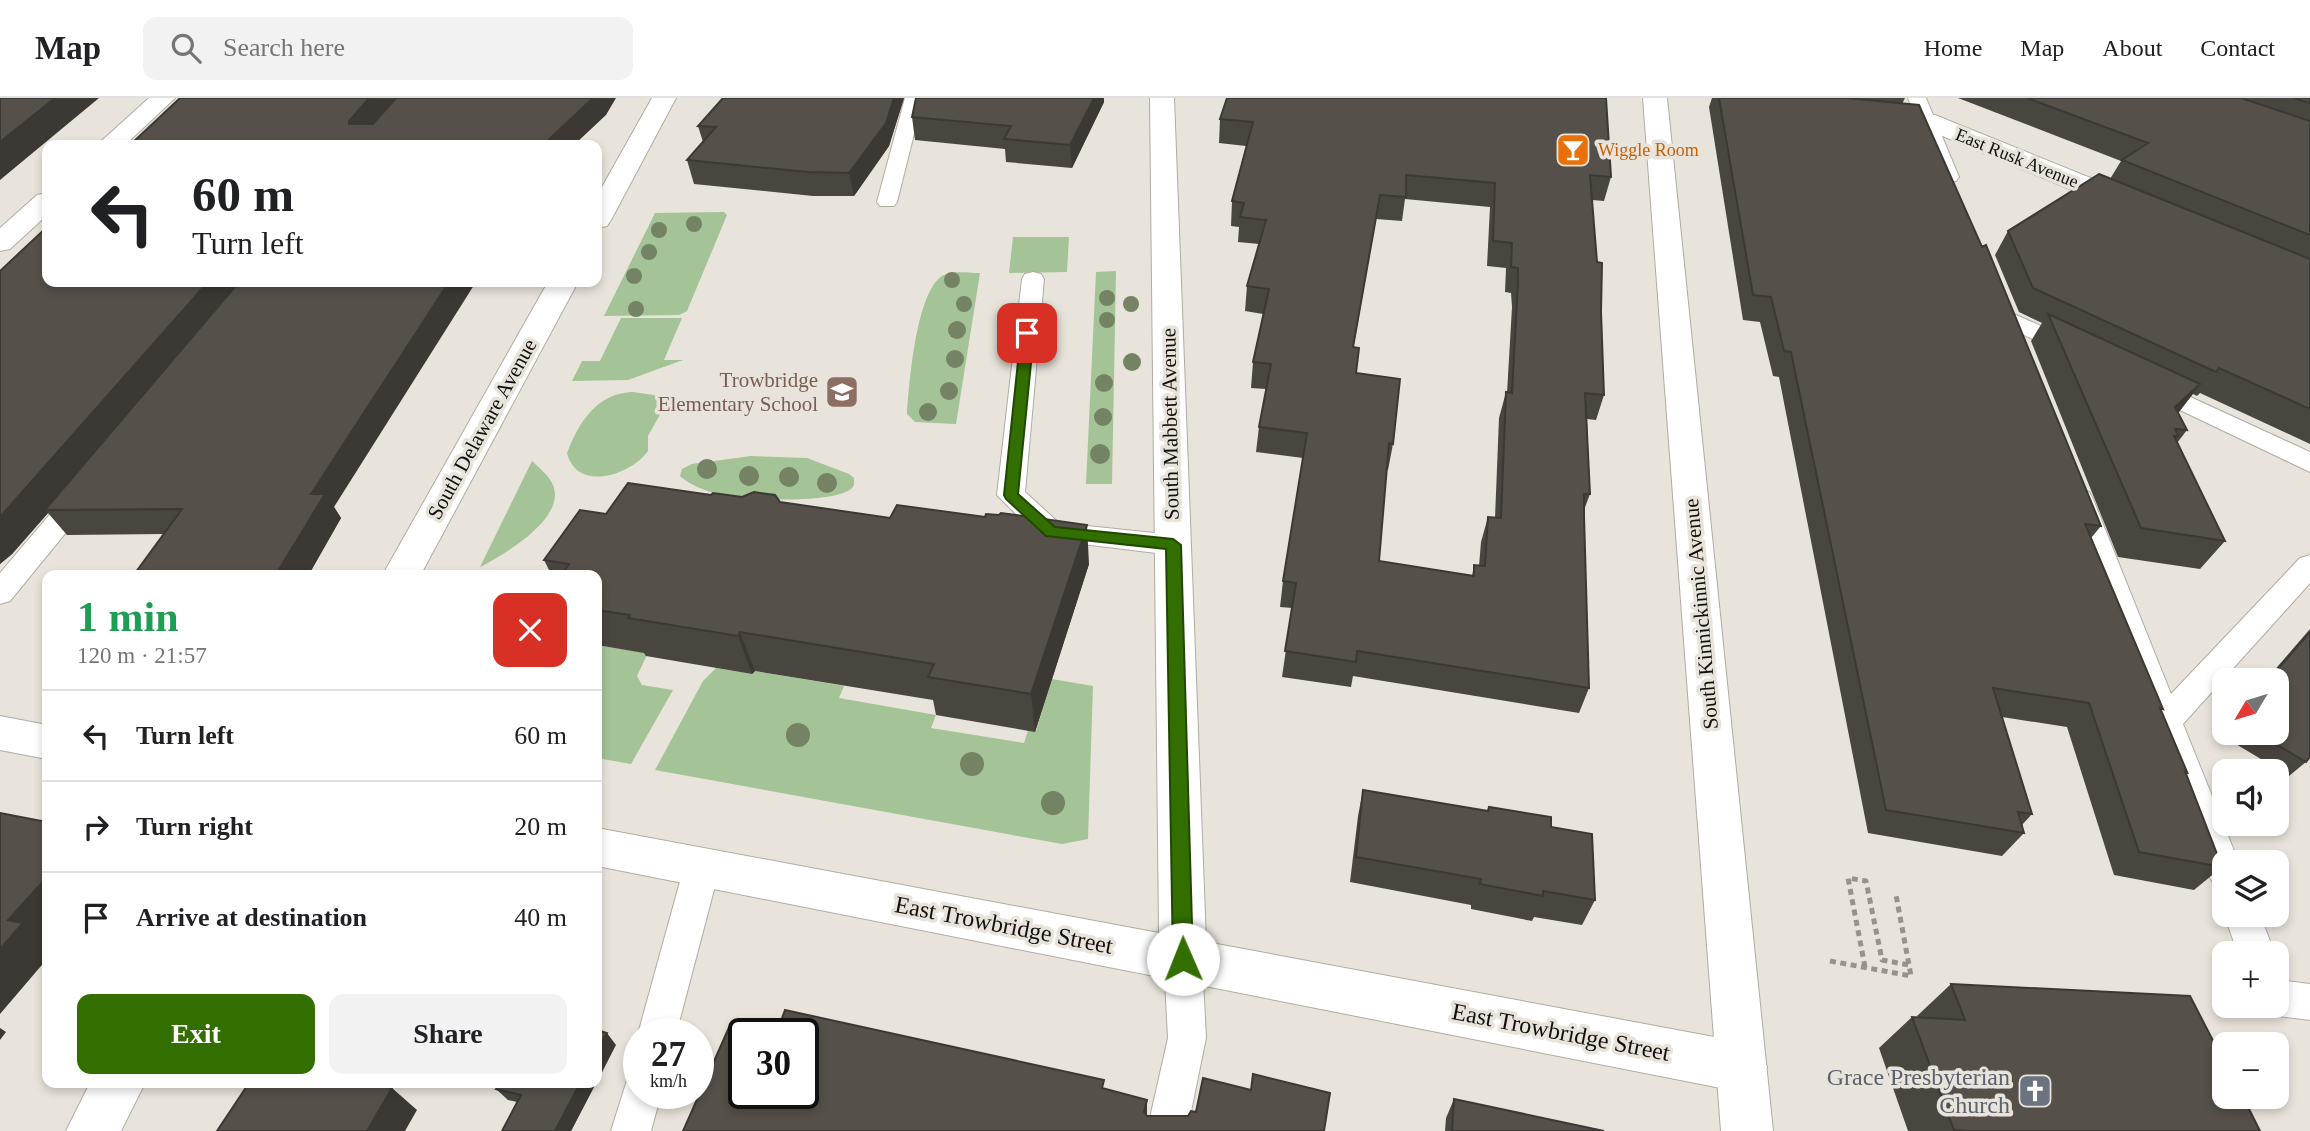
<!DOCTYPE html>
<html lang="en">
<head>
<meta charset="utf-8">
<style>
	:root { --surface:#fff; --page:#f2f2f2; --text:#202124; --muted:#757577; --line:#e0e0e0; --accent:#336f00 }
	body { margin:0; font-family:"Times New Roman",serif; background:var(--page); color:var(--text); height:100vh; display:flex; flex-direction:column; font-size:26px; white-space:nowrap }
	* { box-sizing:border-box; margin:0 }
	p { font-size:23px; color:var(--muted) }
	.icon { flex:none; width:38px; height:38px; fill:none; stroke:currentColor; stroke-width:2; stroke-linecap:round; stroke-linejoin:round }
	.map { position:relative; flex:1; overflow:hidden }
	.panel { position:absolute; left:42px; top:472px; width:560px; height:518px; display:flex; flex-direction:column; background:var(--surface); border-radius:14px; box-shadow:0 4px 10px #0003 }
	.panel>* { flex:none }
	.banner { position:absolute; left:42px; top:42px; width:560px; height:147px; border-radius:14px; box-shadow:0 4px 10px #0003; background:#fff; color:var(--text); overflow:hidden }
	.needle { width:46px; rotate:232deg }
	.fabs { position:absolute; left:2212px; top:570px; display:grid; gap:14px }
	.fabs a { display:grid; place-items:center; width:77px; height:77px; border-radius:14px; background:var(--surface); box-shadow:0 4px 10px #0003; font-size:35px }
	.speed { position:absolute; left:623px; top:920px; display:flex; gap:14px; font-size:35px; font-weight:700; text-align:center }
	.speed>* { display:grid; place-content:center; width:91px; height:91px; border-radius:50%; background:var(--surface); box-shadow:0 4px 10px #0003; line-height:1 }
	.speed small { font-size:18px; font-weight:400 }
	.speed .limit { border:4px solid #111; border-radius:10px; background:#fff; color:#111 }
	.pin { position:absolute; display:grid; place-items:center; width:60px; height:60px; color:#fff; margin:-30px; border-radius:14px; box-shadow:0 4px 10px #0006 }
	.me { position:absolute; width:77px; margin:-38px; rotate:359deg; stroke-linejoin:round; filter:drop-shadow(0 0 5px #0008) }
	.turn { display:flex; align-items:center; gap:24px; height:147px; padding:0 35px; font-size:32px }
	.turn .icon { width:91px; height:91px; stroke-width:2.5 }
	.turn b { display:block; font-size:49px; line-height:60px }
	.round { display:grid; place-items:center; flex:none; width:74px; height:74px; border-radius:14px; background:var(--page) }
	.summary { display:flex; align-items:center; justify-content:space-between; height:119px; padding:0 35px }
	h1 { font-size:42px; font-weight:700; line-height:52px; color:#1e9e55 }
	.action { display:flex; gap:14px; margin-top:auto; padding:14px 35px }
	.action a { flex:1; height:80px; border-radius:14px; background:var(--accent); color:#fff; font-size:28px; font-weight:700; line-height:80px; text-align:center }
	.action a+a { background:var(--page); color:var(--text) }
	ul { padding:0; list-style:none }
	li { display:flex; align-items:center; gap:21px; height:91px; padding:0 35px; border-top:2px solid var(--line) }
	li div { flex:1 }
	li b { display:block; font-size:26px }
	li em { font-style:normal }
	header { display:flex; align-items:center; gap:42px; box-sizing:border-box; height:98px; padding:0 35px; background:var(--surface); border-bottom:2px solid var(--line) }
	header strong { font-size:33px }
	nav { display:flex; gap:38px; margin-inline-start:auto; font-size:24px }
	.search { width:490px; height:63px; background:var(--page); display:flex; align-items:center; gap:18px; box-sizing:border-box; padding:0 24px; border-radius:14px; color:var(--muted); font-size:26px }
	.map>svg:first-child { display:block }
	.green { fill:#a4c397 }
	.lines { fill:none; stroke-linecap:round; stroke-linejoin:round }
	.service-casing { stroke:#b0aca3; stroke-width:2 }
	.minor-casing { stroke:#b0aca3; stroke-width:2 }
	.secondary-casing { stroke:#b0aca3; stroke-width:2 }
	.path-far1 { stroke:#96928c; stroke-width:4.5; stroke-dasharray:5 3.5; stroke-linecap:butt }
	.path { stroke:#96928c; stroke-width:5; stroke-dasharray:6 4.5; stroke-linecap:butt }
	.service { fill:#fff; fill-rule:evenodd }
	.minor { fill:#fff; fill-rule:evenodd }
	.secondary { fill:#fff; fill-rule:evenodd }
	.tree { fill:#748363 }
	.wall { fill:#494640; fill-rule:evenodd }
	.shaded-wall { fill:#3c3934 }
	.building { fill:#55514a; stroke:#3c3934; stroke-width:2; fill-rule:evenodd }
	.route { fill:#336f00; stroke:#214800; stroke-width:2 }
	.labels { text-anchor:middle; stroke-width:7; stroke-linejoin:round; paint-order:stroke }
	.far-food-label { font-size:18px; fill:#c56008; stroke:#e9e4db; text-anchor:start }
	.far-street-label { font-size:18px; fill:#12100d; stroke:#e9e4db }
	.education-label { font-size:21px; fill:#785e54; stroke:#e9e4db; text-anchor:end }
	.street-label { font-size:21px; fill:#12100d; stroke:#e9e4db }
	.near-street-label { font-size:24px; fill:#12100d; stroke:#e9e4db }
	.near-worship-label { font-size:24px; fill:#5b616d; stroke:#e9e4db; text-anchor:end }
</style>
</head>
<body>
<header>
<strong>Map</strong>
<div class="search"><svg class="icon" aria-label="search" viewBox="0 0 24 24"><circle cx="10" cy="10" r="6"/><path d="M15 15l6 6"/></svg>Search here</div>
<nav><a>Home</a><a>Map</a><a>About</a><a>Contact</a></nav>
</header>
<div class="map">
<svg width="2310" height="1033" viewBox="0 0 2310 1033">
	<rect width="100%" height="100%" fill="#e9e4db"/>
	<!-- green -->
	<path class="green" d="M724 114 727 117 687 213 679 217 604 218 655 115Z
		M1013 139H1069L1067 174 1009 175Z
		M1116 173 1112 386H1086L1096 174Z
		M980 175 956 326 915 324 907 316C909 286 916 195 942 178 951 172 969 175 980 175Z
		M621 220H682L664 262H683L628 282 572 283 582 263H600Z
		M633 294 660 298 667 304 648 338V353C631 377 577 395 567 355 579 324 597 295 633 294Z
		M751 358 807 360 849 376 854 380C854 385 855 387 852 390 837 406 745 402 724 398 711 395 689 387 680 378L682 371 692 366Z
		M532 363C538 369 547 376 551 383 572 418 503 457 480 469Z
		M597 547 648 555 637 578 642 587 673 592 631 666 597 660Z
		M716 570 752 576 755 573 844 588 839 600 936 617 931 630 1024 645 1028 632 1036 633 1052 581 1093 588 1088 741 1062 746 655 672 703 583Z"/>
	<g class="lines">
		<defs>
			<path id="service" d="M905 0H923L897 104 894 108H880L877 104Z
				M1908 0H1926L1959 79 1956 83H1942L1939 79Z
				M1033 174 1041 176 1044 181 1025 394 1059 425 1173 437 1183 440 1187 447 1183 454 1173 457 1041 441 997 397 1022 181 1025 176Z
				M2007 213 2082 246 2085 251 2082 256 2073 258 2064 256 1999 225 1995 220 1999 215Z
				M2149 280 2310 354V374L2140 293 2137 288 2140 283Z
				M84 385 94 388 98 394 94 400 10 503 0 506V475L74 388Z
				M2079 392 2089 394 2093 401 2171 596 2300 460 2310 457V485L2183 626 2239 765H2224V787L2212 783 2206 772 2065 401 2069 394Z
				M702 754 714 758 720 769 676 936H639V939L638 936 684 769 690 758Z
				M2224 816 2260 817 2275 856H2238Z
				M1183 844 1196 849 1202 861 1206 940 1187 1033H1147L1168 940 1164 861 1170 849Z
				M2277 882 2310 886V922L2277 918 2264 913 2262 908H2277Z
				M639 977V996H661L651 1033H611L627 982Z"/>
			<path id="minor" d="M149 0H175L125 47H97Z
				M652 0H676L611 122 607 128 597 130V98Z
				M1150 0H1174L1206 844 1741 944 1759 951 1767 969 1759 987 1741 994 597 768V730L1159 835Z
				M1874 10 1935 17 2140 100 2144 106 2140 112 2130 114 2120 112 1921 29 1865 22 1862 17 1865 12Z
				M47 95V117L10 151 0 153V130L37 97Z
				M548 184H578L420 478H382Z
				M0 618 47 627V661L0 652Z
				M90 985H145L121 1033H66Z"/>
			<path id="secondary" d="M1643 0H1667L1773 1033H1721Z"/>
		</defs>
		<!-- service casing -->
		<use href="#service" class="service-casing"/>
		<!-- minor casing -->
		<use href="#minor" class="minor-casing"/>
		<!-- secondary casing -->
		<use href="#secondary" class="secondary-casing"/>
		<!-- path-far1 -->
		<path class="path-far1" d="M465 477H514"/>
		<!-- path -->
		<path class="path" d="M1830 863 1911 878 1896 797
			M1865 869 1848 780 1866 783 1882 862 1909 867"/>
		<!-- service -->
		<use href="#service" class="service"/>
		<!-- minor -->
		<use href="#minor" class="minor"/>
		<!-- secondary -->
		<use href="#secondary" class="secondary"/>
	</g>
	<!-- trees -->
	<g class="tree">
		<circle cx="694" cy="126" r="8"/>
		<circle cx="659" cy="132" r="8"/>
		<circle cx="649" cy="154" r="8"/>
		<circle cx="634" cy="178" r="8"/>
		<circle cx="952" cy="182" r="8"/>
		<circle cx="1107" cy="200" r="8"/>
		<circle cx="964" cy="206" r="8"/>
		<circle cx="1131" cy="206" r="8"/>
		<circle cx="636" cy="211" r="8"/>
		<circle cx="1107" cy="222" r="8"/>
		<circle cx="957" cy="232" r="9"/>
		<circle cx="955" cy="261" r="9"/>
		<circle cx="1132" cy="264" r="9"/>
		<circle cx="1104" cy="285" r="9"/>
		<circle cx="949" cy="293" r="9"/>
		<circle cx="928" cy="314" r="9"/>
		<circle cx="1103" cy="319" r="9"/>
		<circle cx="1100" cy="356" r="10"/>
		<circle cx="707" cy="371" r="10"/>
		<circle cx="749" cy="378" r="10"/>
		<circle cx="789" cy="379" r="10"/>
		<circle cx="827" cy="385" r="10"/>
		<circle cx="798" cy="637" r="12"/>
		<circle cx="972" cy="666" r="12"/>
		<circle cx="1053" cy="705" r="12"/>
	</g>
	<!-- wall -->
	<path class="wall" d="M723 0H904L889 48 854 98H813L694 86 687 62 703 44 698 28Z
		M916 0H1104V4L1072 70 1006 64 1005 51 915 42 912 19Z
		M1227 0 1611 79 1604 103 1592 102 1601 214 1604 297 1596 322 1587 321 1590 396 1584 412 1589 590 1579 615 1353 578 1351 589 1282 579 1292 510 1280 509 1283 483 1303 360 1256 354 1259 329 1266 291 1251 290 1253 264 1263 216 1245 213 1247 188 1259 146 1238 144 1239 129 1231 128 1232 103 1246 48 1219 45 1220 21ZM1405 101 1490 109 1487 168 1506 170 1505 194 1511 195 1512 209 1507 295 1506 294 1499 320 1495 420 1488 419 1481 444 1479 468 1474 467 1472 478 1379 463 1387 371 1388 372 1393 346 1356 275 1353 250 1376 121 1402 123Z
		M1712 0H1905L1902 6 2101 428 2091 440 2163 611 2161 613 2187 674 2186 675 2222 769 2194 792 2114 777 2067 629 2002 619 2032 716 2022 727 2024 735 2002 758 1868 735 1779 279 1773 278 1760 224 1743 222 1709 9Z
		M1958 0H2310V346L2200 295 2197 298 2193 296 2178 315 2187 332 2177 345 2225 443 2200 471 2118 459 2031 243 2042 225 2019 214 1995 157 2008 133 2110 81 2121 63Z
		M0 173 334 409 341 420 308 478H133L164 436 67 437 48 415 12 456 0 466Z
		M711 397 780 404 1089 466 1035 634 936 617 933 602 755 573 752 576 646 558 644 555 597 547V478H552L544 462 606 416Z
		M2310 531V659L2306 664 2289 678 2221 637 2224 634V635H2277V583H2265Z
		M1363 692 1487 713 1489 709 1551 729 1595 802 1582 827 1534 819 1532 823 1471 811V807L1350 784 1358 718Z
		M1951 886 2260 1033H1908L1879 950 1912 919H1918L1917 918Z
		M500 985H596L571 1033 517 1004 508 1002 496 991Z
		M1454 1001 1604 1033H1445L1446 1020Z"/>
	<!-- shaded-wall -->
	<path class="shaded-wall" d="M55 0H99L0 82V44Z
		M369 0H399L360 47 349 26V23Z
		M593 0H616L606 17 574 47H543Z
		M894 0H904L889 48 854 98 849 75Z
		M1094 0H1104V4L1072 70 1070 47Z
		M1380 97 1376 121 1349 275 1353 249Z
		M208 184H244L45 412 48 415 12 456 0 466V419Z
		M449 184H476L334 409 341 420 308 478H275L311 396Z
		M2200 286 2179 314 2153 337 2175 309Z
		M1087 427 1089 466 1035 634 1031 596Z
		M740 534 755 573 752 576 738 538Z
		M47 779V841L46 842 47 843V861L0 916V851L8 822Z
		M0 930 6 934 0 942Z
		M607 935 616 947 597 984V953Z
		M580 985H596L571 1033H555Z
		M392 990 417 1012 405 1033H367Z
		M1147 1002V1020L1144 1014Z"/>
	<!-- building -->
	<path class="building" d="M0 0H55L0 44Z
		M180 0H369L349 23V26H373L396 0H593L543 47H130Z
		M723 0H894L886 25 849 75 808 74 687 62 716 29 698 28Z
		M916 0H1094L1070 47 1004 41 1011 28 912 19Z
		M1227 0H1606L1611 79 1590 77 1597 164 1602 165 1601 214 1604 297 1585 295 1590 396H1584V418L1589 590 1357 553 1356 564 1285 553 1296 485 1283 483 1307 335 1259 329 1271 266 1253 264 1269 191 1247 188 1266 122 1240 119 1244 105 1232 103 1253 24 1220 21ZM1406 77 1495 85 1493 143 1512 145 1511 169 1518 170V184L1512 295 1506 294 1501 420 1488 419 1485 468 1474 467V478L1379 463 1389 345 1393 346 1400 281 1356 275 1359 250 1353 249 1380 97 1406 99Z
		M1719 0H1846L1919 7 1982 149 1986 147 2101 428 2085 426 2163 611 2160 610 2187 674 2185 673 2222 769 2139 754 2089 605 1993 590 2032 716 2018 714 2024 735 1886 712 1791 254 1784 253 1771 199 1753 197Z
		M2027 0H2241L2310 23V137L2122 62 2148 45Z
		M2294 0H2310V5Z
		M2099 76 2310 161V311L2219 270 2216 274 2033 190 2008 133Z
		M47 129V184H208L0 419V173Z
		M239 184H449L311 396H325L275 478H133L182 411 45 412Z
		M2048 216 2200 286 2175 309 2187 332 2175 331 2178 338H2174L2225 443 2141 430Z
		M628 385 711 397 713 395 742 399 754 394 775 397 780 404 890 420 897 407 985 419 986 416 999 417 1001 415 1087 427 1031 596 928 579 934 566 740 534 738 538 628 520 630 517 597 512V478H561L569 466 544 462 580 412 606 416Z
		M2310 534V659L2306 664 2257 635H2277V583H2272L2269 581Z
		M1363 692 1488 713 1489 709 1551 719V729L1592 736 1595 802 1543 793V798L1480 786 1481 781 1356 759Z
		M0 715 47 724V779L8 822 23 825 0 851Z
		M1951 886 2190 898 2224 964V999H2243L2260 1033H1972L1954 1032 1912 919 1965 922Z
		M785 912 1104 982 1102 990 1147 1002 1144 1014 1147 1018H1188L1191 1013 1196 1014 1203 980 1251 992 1253 976 1330 995 1324 1033H683L731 925 777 934ZM744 936H803V996H744Z
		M597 932 607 935 597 953Z
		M249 985H368L392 990 367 1033H217Z
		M500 985H580L555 1033H502L521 997 496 991Z
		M1454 1001 1604 1033H1452Z"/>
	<!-- route -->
	<path class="route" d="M1027 232 1034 235 1018 396 1055 429 1173 441 1181 447 1193 861 1190 868 1183 870 1176 868 1173 861 1166 451 1046 438 1006 401 1004 397 1021 235Z"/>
	<!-- icons -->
	<defs>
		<symbol id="bar-square" viewBox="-11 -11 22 22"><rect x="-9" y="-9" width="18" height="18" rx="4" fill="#e8710a" stroke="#e9e4db"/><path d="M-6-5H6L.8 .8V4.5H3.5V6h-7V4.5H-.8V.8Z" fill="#fff"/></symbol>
		<symbol id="school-square" viewBox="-11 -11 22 22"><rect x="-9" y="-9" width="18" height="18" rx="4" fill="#8d6e63" stroke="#e9e4db"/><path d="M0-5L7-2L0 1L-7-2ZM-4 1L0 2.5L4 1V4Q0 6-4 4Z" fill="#fff"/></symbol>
		<symbol id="church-square" viewBox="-11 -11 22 22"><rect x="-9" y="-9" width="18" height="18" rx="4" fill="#6b7280" stroke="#e9e4db"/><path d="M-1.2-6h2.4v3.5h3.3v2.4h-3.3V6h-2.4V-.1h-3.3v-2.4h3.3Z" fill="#fff"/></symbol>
	</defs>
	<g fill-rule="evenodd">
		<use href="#bar-square" x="1554" y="33" width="38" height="38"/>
		<use href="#school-square" x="823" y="275" width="38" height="38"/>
		<use href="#church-square" x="2016" y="974" width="38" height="38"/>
	</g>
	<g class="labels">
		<!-- far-food labels -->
		<g class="far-food-label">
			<text x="1598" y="58">Wiggle Room</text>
		</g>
		<!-- far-street labels -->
		<g class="far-street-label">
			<text transform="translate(2017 60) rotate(22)" y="6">East Rusk Avenue</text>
		</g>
		<!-- education labels -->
		<g class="education-label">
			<text x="818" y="289">Trowbridge<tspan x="818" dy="24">Elementary School</tspan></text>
		</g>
		<!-- street labels -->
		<g class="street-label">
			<text transform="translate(1170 326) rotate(-91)" y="7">South Mabbett Avenue</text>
			<text transform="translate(482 331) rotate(-61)" y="7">South Delaware Avenue</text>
			<text transform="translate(1701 516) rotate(-95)" y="7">South Kinnickinnic Avenue</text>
		</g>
		<!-- near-street labels -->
		<g class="near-street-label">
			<text transform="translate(1004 827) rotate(11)" y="8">East Trowbridge Street</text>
			<text transform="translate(1561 934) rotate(11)" y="8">East Trowbridge Street</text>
		</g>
		<!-- near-worship labels -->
		<g class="near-worship-label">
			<text x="2010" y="987">Grace Presbyterian<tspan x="2010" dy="28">Church</tspan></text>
		</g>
	</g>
</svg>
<div class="fabs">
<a><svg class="needle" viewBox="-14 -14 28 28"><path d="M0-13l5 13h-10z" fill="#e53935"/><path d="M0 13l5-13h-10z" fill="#757577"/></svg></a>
<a><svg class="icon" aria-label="sound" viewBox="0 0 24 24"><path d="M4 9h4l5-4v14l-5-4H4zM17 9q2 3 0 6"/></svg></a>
<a><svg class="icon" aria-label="layers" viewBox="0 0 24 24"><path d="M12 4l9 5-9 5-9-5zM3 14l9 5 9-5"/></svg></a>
<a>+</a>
<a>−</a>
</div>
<div class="speed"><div>27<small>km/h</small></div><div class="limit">30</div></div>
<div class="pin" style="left:1027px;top:235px;background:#d93025"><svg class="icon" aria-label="arrive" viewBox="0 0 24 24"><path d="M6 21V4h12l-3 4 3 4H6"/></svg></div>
<svg class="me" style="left:1183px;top:861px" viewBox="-20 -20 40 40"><circle r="19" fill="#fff"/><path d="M0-13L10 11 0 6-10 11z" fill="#336f00"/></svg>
<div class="banner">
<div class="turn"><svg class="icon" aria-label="left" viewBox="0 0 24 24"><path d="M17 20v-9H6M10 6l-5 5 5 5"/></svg><div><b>60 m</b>Turn left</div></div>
</div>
<section class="panel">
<div class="summary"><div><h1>1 min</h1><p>120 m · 21:57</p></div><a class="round" style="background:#d93025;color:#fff"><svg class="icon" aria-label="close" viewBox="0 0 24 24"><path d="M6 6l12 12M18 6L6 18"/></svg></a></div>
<ul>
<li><svg class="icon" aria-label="left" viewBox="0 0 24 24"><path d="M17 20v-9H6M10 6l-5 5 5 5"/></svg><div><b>Turn left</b></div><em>60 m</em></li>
<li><svg class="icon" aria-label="right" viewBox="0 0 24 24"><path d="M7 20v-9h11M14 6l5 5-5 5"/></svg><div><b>Turn right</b></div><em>20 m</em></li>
<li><svg class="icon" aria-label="arrive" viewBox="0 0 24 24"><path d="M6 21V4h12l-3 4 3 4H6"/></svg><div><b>Arrive at destination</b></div><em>40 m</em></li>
</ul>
<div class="action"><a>Exit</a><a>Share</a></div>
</section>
</div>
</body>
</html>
